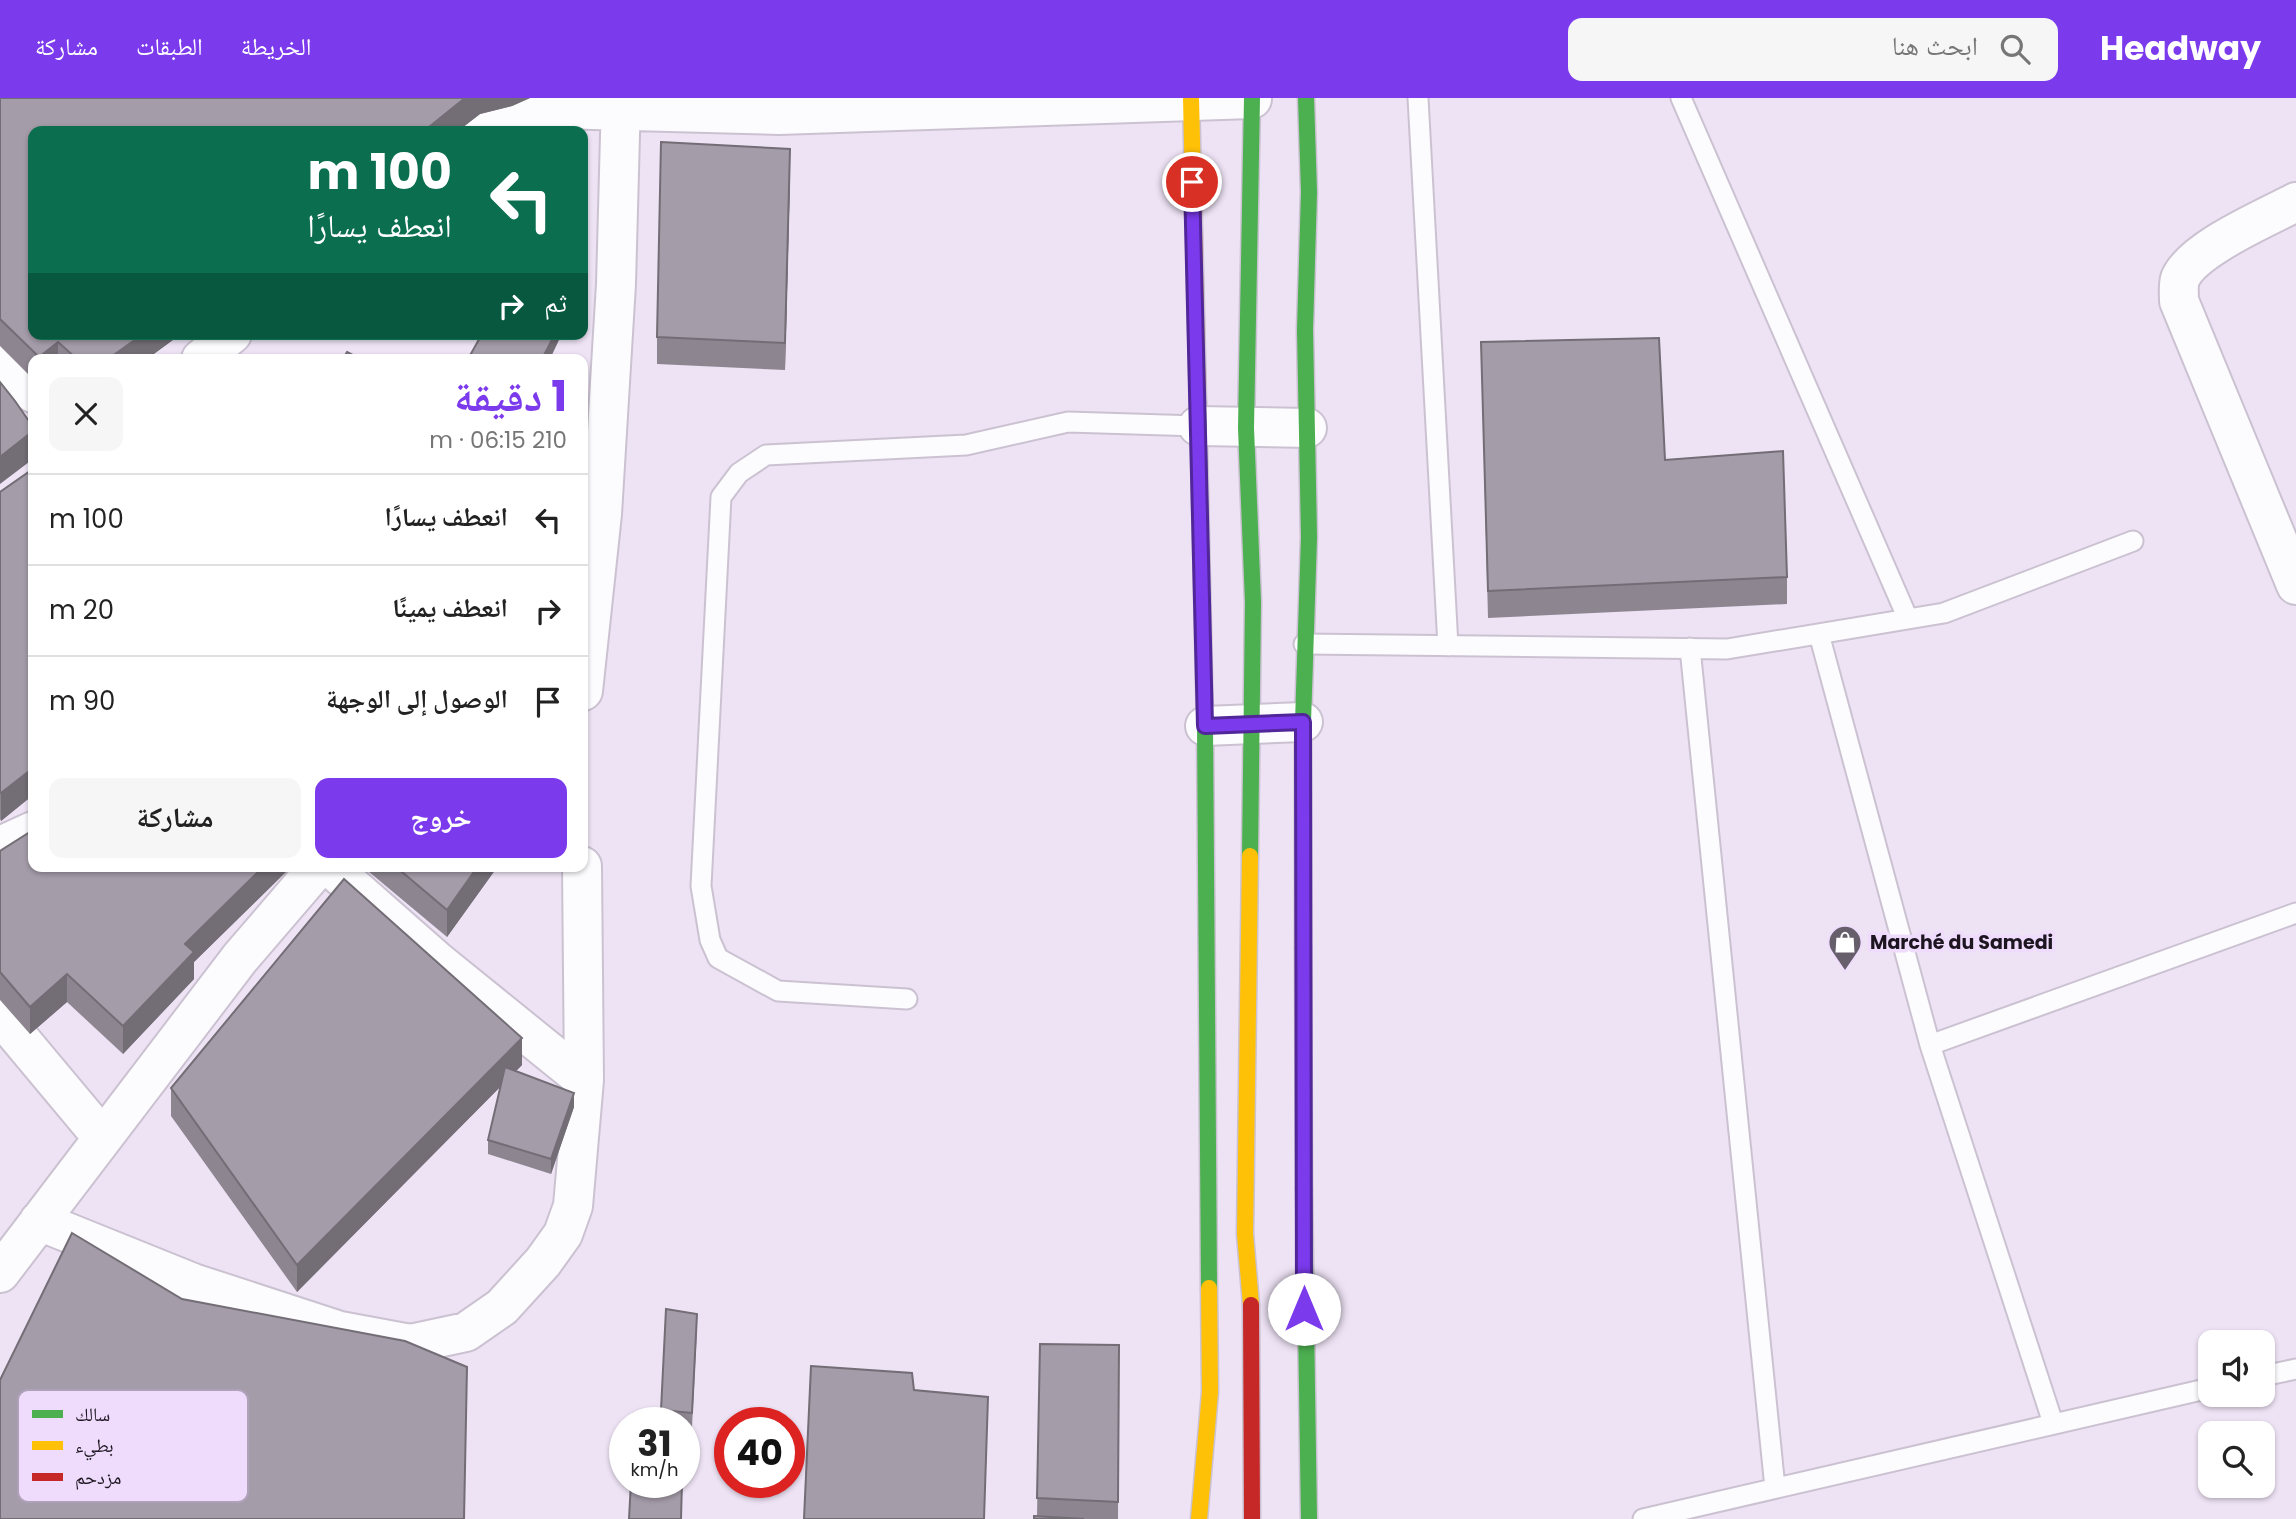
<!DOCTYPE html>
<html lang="ar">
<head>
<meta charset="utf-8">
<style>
	:root { --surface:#fff; --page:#f6f6f6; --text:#222; --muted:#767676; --line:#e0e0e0; --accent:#7c3aed }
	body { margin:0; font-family:Poppins,"Noto Naskh Arabic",sans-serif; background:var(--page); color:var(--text); direction:rtl; height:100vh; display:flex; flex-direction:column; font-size:26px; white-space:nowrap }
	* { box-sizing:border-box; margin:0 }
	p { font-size:23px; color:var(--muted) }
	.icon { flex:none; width:38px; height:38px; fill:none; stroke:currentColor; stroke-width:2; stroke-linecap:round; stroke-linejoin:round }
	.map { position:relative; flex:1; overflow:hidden; direction:ltr }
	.drawer { position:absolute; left:28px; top:256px; width:560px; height:518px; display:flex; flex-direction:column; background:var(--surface); border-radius:14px; box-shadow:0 2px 5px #0004; direction:rtl }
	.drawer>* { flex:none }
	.hud { position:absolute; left:28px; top:28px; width:560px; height:214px; border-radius:14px; box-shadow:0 2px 5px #0004; direction:rtl; background:#0b6e4f; color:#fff; overflow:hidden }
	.tools { position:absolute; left:2198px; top:1232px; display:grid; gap:14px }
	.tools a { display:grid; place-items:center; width:77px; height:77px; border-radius:14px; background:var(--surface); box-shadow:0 2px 5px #0004; font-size:35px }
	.speed { position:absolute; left:609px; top:1309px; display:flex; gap:14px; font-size:35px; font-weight:700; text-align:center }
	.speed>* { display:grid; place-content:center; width:91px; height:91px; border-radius:50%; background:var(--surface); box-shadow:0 2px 5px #0004; line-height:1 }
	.speed small { font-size:18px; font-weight:400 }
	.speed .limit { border:10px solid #d22; background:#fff; color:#111 }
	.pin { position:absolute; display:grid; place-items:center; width:60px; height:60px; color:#fff; margin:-30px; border:4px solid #fff; border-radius:50%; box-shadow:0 2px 7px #0007 }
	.me { position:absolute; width:77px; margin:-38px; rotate:0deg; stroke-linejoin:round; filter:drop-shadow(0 0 5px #0008) }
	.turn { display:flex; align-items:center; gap:24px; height:147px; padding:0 21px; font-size:32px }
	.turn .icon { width:91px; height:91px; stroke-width:2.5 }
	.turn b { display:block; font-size:49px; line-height:60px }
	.then { display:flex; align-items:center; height:66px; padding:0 21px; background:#0003; gap:14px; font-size:26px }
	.round { display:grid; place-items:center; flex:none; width:74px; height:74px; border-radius:14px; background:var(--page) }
	.headline { display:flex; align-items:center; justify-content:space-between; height:119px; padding:0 21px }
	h1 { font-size:42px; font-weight:700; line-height:52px; color:var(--accent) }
	.button { display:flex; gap:14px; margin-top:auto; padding:14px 21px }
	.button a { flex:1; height:80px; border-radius:14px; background:var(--accent); color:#fff; font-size:28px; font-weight:700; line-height:80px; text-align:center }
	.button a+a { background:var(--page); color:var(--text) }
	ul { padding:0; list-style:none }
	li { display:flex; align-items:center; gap:21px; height:91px; padding:0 21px; border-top:2px solid var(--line) }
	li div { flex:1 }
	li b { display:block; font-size:26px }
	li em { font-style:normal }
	header { display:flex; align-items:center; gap:42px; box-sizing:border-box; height:98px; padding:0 35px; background:var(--accent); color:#fff }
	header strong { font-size:33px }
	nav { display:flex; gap:38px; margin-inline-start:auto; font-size:24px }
	.search { width:490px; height:63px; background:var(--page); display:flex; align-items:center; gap:18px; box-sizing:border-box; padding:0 24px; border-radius:14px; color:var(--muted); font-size:26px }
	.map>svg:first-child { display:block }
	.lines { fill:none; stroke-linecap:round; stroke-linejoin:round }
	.lane-casing { stroke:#cbc2d1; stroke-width:23 }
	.street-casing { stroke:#cbc2d1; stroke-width:42 }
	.fast-casing { stroke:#cbc2d1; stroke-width:19 }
	.slow-casing { stroke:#cbc2d1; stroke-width:19 }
	.jam-casing { stroke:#cbc2d1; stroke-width:19 }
	.lane { stroke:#fcfbfe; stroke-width:19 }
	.street { stroke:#fcfbfe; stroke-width:38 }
	.fast { stroke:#4caf50; stroke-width:16 }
	.slow { stroke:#ffc107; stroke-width:16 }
	.jam { stroke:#c62828; stroke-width:16 }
	.wall { fill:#8d8691 }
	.shaded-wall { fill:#736d76 }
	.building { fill:#a49ca9; stroke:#736d76; stroke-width:2 }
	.route-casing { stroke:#51269a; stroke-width:18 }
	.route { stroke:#7c3aed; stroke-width:12 }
	.labels { text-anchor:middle; stroke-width:7; stroke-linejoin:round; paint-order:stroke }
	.poi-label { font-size:19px; font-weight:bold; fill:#1d1621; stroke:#efdcfc; text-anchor:start }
	.key { fill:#efdcfc; stroke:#b0a1ba; stroke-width:2 }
	.key-label { font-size:19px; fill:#1d1621 }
</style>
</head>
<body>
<header>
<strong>Headway</strong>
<div class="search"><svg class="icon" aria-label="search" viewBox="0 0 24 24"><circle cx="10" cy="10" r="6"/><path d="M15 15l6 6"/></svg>ابحث هنا</div>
<nav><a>الخريطة</a><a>الطبقات</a><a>مشاركة</a></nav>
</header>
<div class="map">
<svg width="2296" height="1421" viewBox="0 0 2296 1421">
	<rect width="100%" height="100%" fill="#eee3f5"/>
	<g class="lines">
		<defs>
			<path id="lane" d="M1418 0 1448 548
				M1681 0 1908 521
				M1819 536 1930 947 2053 1325
				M1304 546 1727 551 1944 515 2133 443
				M1690 550 1775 1390
				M907 901 778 893 718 860 710 842 701 788 721 399 739 375 766 357 966 347 1068 324 1198 328
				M1930 947 2296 815
				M2263 1278 2296 1271
				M1643 1421 2210 1290"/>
			<path id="street" d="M482 33 502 16 517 10 779 17 1252 1
				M2296 104C2266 120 2192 151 2180 181 2178 187 2179 196 2179 203L2296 487
				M201 261 232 236
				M0 264 33 295
				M1198 328 1307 330
				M583 438 602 416 616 186 621 0
				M583 593 602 416
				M1205 628 1303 624
				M0 748 33 733
				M329 768 437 863 584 982
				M0 917 102 1039
				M39 1123 193 1185 340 1233 410 1246 466 1234 502 1209 543 1164 563 1136 573 1108 584 982 582 768
				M0 1175 240 860 319 768"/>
			<path id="fast" d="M1198 304 1205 628 1209 1190
				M1250 758 1253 504 1246 330 1252 0
				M1303 850V624L1309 439 1305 232 1309 94 1306 0
				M1304 1091 1309 1421"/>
			<path id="slow" d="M1191 0 1198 304
				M1250 758 1245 1136 1251 1207
				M1303 850 1304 1091
				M1199 1421 1210 1294 1209 1190"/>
			<path id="jam" d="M1251 1207 1252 1421"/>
		</defs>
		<!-- lane casing -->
		<use href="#lane" class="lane-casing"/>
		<!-- street casing -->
		<use href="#street" class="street-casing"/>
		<!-- fast casing -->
		<use href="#fast" class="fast-casing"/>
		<!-- slow casing -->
		<use href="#slow" class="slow-casing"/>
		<!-- jam casing -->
		<use href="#jam" class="jam-casing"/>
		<!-- lane -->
		<use href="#lane" class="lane"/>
		<!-- street -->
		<use href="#street" class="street"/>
		<!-- fast -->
		<use href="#fast" class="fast"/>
		<!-- slow -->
		<use href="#slow" class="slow"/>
		<!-- jam -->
		<use href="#jam" class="jam"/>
	</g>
	<!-- wall -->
	<path class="wall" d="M0 0H530L512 8 480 16 458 33H33V236H181L147 261H33V281L0 248Z
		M790 78 785 272 657 266V239Z
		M1481 244 1665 362 1787 479V506L1488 520Z
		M33 371V697L1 723 0 721V394Z
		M0 753 33 768H292L194 864V881L123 956 67 904 30 936 0 902Z
		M362 768H498L447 839Z
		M522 967 516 973 574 1009 551 1076 488 1056V1042L500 989 297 1194 171 1018V990Z
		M666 1211 697 1231 692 1329H684V1325H633L661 1320Z
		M1040 1246 1119 1247 1118 1421H1034L1037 1418Z"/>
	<!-- shaded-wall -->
	<path class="shaded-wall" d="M465 0H530L512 8 480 16 458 33H424Z
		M790 51V78L785 272V245Z
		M143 236H181L147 261H108Z
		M555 236H564L559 242 550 261H542Z
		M58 244V261H39V259Z
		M33 333V361L0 386V359Z
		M33 670V697L1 723V695Z
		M264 768H292L194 864V881L123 956V928L185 846Z
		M478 768H498L447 839V812Z
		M67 876V904L30 936V909Z
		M522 940V967L297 1194V1167Z
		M574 995V1009L551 1076V1061Z"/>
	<!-- building -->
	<path class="building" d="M0 0H465L424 33H33V236H143L108 261H77L58 244 39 259 0 221Z
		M661 44 790 51 785 245 657 239Z
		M482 236H555L542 261H468Z
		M1659 240 1665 362 1783 353 1787 479 1488 493 1481 244Z
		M347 254 360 261H343Z
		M0 284 15 303 33 329V333L0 359Z
		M33 371V670L1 695 0 694V394Z
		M33 732V768H264L185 846 194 854 123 928 67 876 30 909 0 874V753Z
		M395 768H478L447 812Z
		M344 781 522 940 297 1167 171 990Z
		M505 969 574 995 551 1061 488 1042Z
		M72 1135 182 1201 405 1243 467 1269 464 1421H0V1282Z
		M666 1211 697 1216 692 1315 661 1312Z
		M1040 1246 1119 1247 1118 1404 1037 1400Z
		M811 1268 912 1275 914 1292 988 1299 984 1421H804Z
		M633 1316 683 1322V1325H633Z
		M631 1384H682L681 1421H629Z
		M1034 1418 1084 1421H1034Z"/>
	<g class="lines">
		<defs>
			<path id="route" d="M1192 84 1205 628 1303 624 1304 1211"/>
		</defs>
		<!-- route casing -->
		<use href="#route" class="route-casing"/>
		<!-- route -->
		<use href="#route" class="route"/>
	</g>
	<!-- icons -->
	<defs>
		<symbol id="shop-pin" viewBox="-11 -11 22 30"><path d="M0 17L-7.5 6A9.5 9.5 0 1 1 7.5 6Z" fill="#665e6b" stroke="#efdcfc"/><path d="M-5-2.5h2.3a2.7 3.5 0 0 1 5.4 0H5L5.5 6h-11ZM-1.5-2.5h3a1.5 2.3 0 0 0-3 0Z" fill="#fff"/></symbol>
	</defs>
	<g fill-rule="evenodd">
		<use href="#shop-pin" x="1826" y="825" width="38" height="52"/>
	</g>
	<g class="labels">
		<!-- poi labels -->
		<g class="poi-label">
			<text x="1870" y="851">Marché du Samedi</text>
		</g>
	</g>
	<!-- legend -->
	<rect x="18" y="1292" width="230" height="112" rx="10" class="key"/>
	<rect x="32" y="1312" width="31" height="8" fill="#4caf50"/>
	<rect x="32" y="1343" width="31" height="9" fill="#ffc107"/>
	<rect x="32" y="1375" width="31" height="8" fill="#c62828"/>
	<g class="key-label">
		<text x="75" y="1323">سالك</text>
		<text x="75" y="1354">بطيء</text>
		<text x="75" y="1386">مزدحم</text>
	</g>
</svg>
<div class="tools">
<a><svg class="icon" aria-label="sound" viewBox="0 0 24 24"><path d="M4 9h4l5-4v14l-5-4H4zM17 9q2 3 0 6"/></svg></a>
<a><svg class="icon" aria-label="search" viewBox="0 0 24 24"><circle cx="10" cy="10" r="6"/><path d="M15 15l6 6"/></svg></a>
</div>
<div class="speed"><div>31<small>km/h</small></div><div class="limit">40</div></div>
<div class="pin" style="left:1192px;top:84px;background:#d93025"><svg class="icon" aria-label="arrive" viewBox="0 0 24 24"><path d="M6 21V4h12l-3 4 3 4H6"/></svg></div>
<svg class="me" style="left:1304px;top:1211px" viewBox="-20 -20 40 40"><circle r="19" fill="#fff"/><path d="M0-13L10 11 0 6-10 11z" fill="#7c3aed"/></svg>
<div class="hud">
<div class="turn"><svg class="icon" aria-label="left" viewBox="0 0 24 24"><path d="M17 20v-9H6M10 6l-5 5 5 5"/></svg><div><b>100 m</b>انعطف يسارًا</div></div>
<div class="then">ثم<svg class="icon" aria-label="right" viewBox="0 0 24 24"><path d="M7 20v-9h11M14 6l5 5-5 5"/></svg></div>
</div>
<section class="drawer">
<div class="headline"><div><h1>1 دقيقة</h1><p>210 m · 06:15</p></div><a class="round"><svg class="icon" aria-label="close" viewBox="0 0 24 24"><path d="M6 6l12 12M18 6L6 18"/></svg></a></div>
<ul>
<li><svg class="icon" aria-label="left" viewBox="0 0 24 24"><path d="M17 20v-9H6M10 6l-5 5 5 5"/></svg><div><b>انعطف يسارًا</b></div><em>100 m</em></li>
<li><svg class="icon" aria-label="right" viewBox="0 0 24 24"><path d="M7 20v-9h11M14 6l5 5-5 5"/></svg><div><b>انعطف يمينًا</b></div><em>20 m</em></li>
<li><svg class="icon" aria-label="arrive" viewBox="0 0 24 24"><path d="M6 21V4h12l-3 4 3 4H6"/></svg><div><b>الوصول إلى الوجهة</b></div><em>90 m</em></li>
</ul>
<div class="button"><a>خروج</a><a>مشاركة</a></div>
</section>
</div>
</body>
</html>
